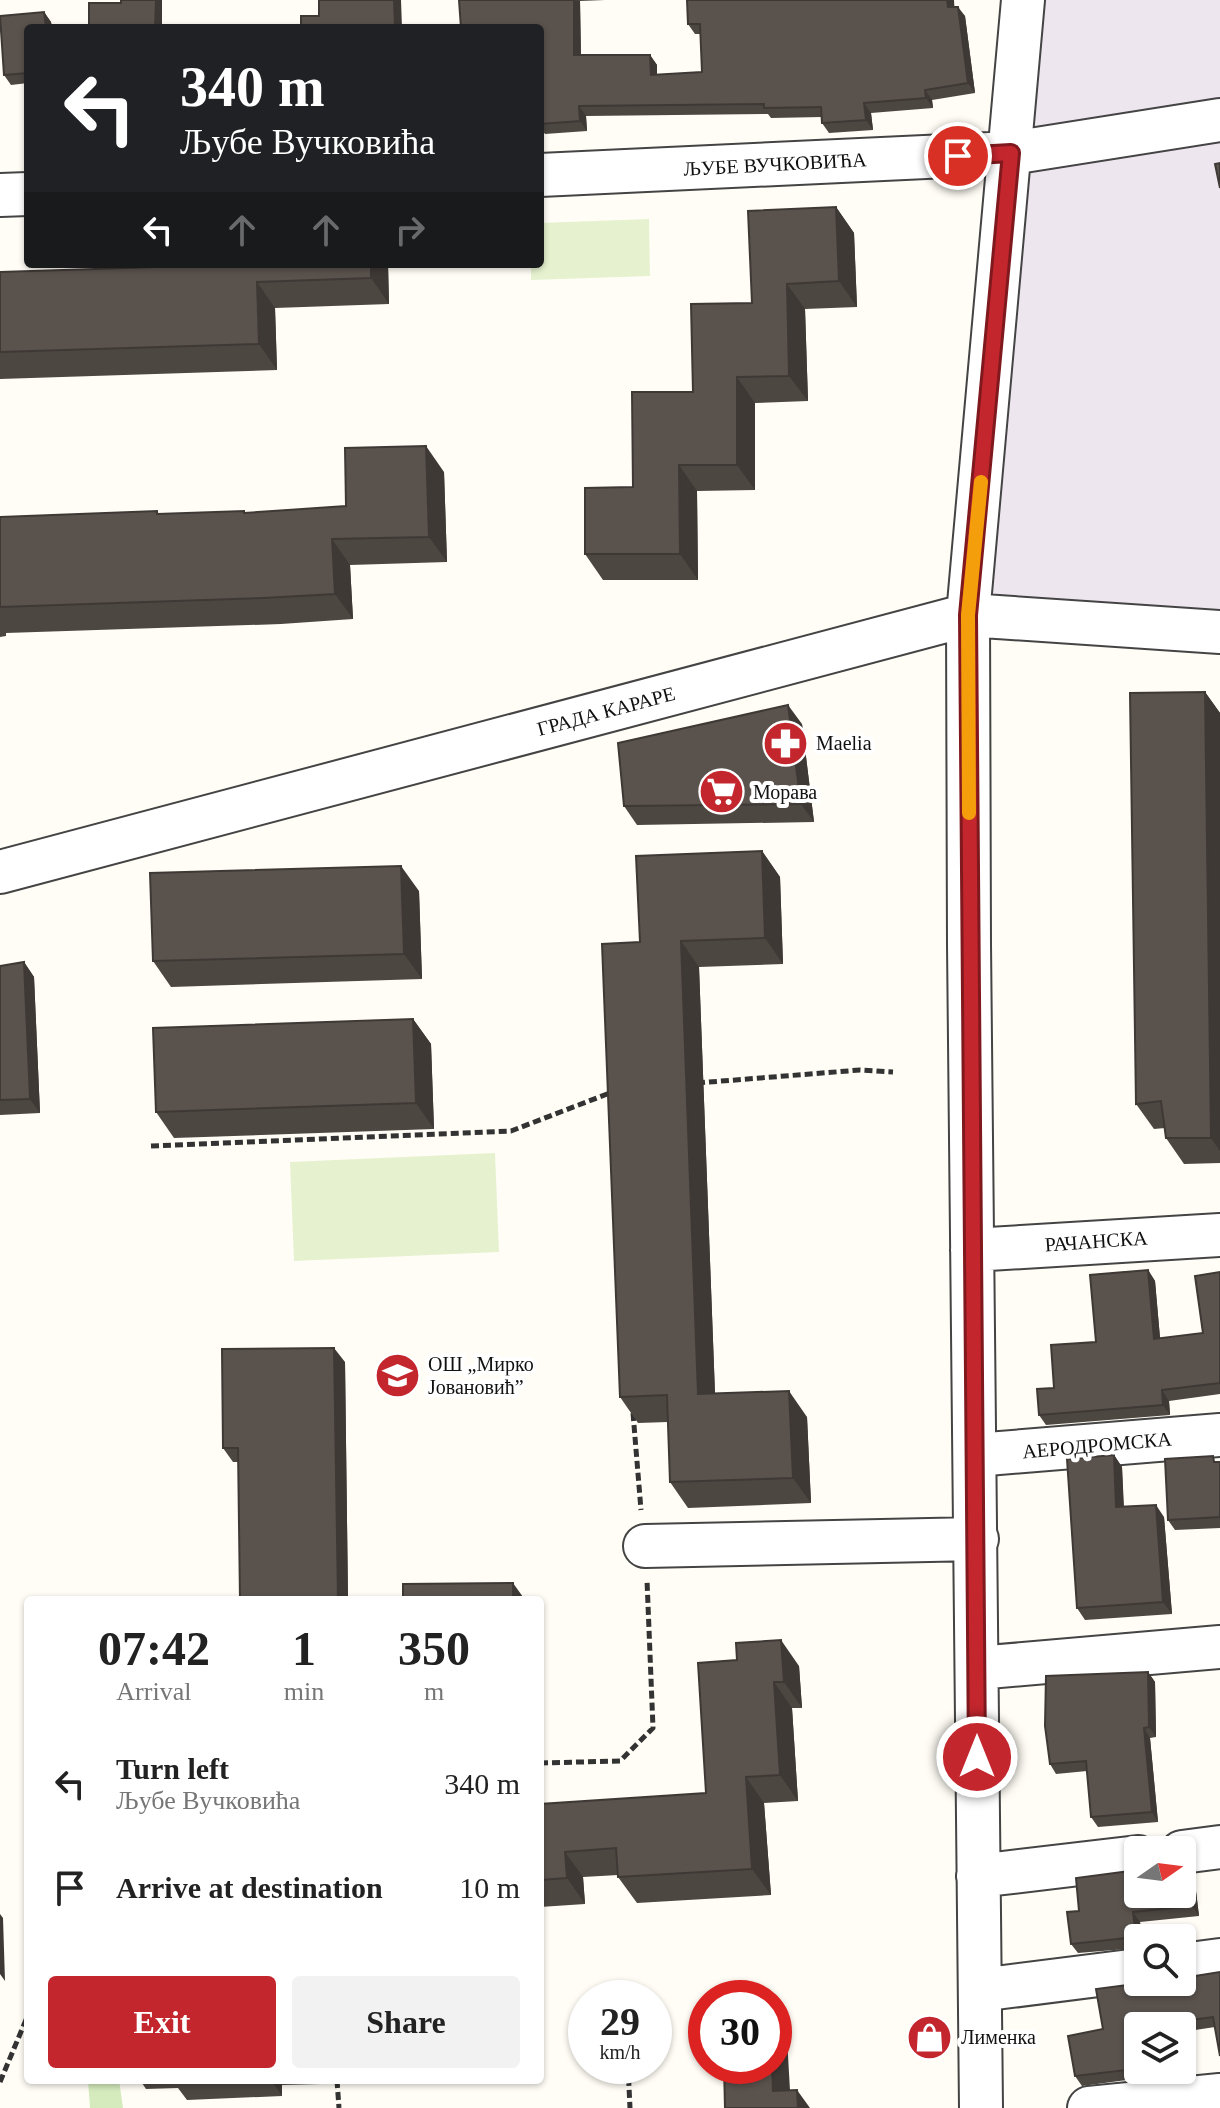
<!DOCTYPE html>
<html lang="en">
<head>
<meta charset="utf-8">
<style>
	:root { --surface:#fff; --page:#f2f2f2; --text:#222; --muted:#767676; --accent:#c4262e }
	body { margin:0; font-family:Georgia,serif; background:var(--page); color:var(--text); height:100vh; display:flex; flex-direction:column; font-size:30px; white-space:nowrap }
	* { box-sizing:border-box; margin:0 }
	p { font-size:26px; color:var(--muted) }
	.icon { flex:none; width:44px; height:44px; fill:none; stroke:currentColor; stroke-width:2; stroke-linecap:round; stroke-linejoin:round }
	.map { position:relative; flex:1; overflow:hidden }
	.details { position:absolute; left:24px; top:1596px; width:520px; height:488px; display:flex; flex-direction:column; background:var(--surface); border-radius:8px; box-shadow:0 2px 6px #0004 }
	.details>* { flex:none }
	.guide { position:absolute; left:24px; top:24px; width:520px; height:244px; border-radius:8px; box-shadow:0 2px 6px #0004; background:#202124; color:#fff; overflow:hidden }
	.needle { width:52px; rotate:76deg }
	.controls { position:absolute; left:1124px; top:1836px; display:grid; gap:16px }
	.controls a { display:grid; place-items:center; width:72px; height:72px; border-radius:8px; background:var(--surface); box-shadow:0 2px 6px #0004; font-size:40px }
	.speed { position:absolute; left:568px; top:1980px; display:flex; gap:16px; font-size:40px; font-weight:700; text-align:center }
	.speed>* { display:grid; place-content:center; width:104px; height:104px; border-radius:50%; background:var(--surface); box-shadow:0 2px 6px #0004; line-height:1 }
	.speed small { font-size:20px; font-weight:400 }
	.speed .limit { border:12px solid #d22; background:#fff; color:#111 }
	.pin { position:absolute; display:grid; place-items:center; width:68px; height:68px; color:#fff; margin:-34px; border:4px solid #fff; border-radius:50%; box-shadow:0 2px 8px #0007 }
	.me { position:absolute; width:88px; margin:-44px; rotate:0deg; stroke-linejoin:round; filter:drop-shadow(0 0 6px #0008) }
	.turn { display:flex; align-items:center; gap:28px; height:168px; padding:0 24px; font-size:36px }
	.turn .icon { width:104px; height:104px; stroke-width:2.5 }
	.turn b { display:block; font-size:56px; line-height:68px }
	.lanes { display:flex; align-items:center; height:76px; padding:0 24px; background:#0003; justify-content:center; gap:40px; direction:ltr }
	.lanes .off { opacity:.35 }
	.eta { display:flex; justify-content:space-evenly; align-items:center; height:136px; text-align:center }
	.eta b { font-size:48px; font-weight:700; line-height:56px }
	.action { display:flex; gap:16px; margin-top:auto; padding:16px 24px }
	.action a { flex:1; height:92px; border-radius:8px; background:var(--accent); color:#fff; font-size:32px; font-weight:700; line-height:92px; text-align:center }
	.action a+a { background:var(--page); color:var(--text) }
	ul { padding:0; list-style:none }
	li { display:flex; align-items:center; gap:24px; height:104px; padding:0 24px }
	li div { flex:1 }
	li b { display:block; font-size:30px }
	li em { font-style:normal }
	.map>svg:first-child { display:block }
	.industrial { fill:#eee6ef }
	.green { fill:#d5ebbd }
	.pitch { fill:#e6f2cf }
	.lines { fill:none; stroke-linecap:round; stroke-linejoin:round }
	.minor-casing { stroke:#444; stroke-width:46 }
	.path { stroke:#333; stroke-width:5; stroke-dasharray:8 4; stroke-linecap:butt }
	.minor { stroke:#fff; stroke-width:42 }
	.wall { fill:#4d4742 }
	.shaded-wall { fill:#3f3936 }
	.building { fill:#5a524d; stroke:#3f3936; stroke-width:2 }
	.route-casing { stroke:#7f191e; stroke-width:20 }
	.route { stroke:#c4262e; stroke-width:14 }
	.slow { stroke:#f59e0b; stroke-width:14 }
	.labels { text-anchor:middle; stroke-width:8; stroke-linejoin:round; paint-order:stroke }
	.street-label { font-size:20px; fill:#111; stroke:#fff }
	.poi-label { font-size:20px; fill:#111; stroke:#fff; text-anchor:start }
</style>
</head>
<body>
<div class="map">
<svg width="1220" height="2108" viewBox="0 0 1220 2108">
	<rect width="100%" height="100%" fill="#fffdf5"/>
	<!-- industrial -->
	<path class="industrial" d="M1023 0H1220V632L968 615Z"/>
	<!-- green -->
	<path class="green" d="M88 2080H119L123 2108H90Z"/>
	<!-- pitch -->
	<path class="pitch" d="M649 219 650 276 531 280V264H540V223Z
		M495 1153 499 1252 294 1261 290 1162Z"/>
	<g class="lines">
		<defs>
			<path id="minor" d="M540 175 1011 153 1220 120
				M0 195 28 194
				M0 872 968 615 1220 632
				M972 1250 1220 1235
				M975 1455 1220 1435
				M645 1546 977 1539
				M977 1668 1220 1647
				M1182 1852 1220 1847
				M978 1876 1138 1857
				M1182 1965 1220 1960
				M980 1990 1138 1970
				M981 2108 969 944 968 615 1023 0
				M1089 2108 1220 2095"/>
		</defs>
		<!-- minor casing -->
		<use href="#minor" class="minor-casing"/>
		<!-- path -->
		<path class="path" d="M697 1083 860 1070 893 1072
			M151 1146 511 1131 615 1091
			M633 1413 641 1510
			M540 1763 620 1761 653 1728 647 1580
			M628 2066 630 2108
			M337 2080 339 2108
			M0 2082 28 2015"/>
		<!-- minor -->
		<use href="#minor" class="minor"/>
	</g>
	<!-- wall -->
	<path class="wall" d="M459 0H605L580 1 581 55H650L657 65V75L702 72 701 34H695L688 24 954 0V7L965 16 975 93 932 100 933 108 871 113 873 130 829 133 822 123V117L771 118 768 114 586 116 587 131 545 134 540 127V28Z
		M44 12 51 22 52 28H28V83L11 85 4 75 0 16Z
		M836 207 854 233 857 307 805 309 808 401 755 403V490L697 491 698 580H603L585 554 633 487 693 392 752 303Z
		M251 264H388L389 304 275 308 277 370 0 379V272Z
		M444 472 447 562 350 565 353 619 281 624 6 633V636L0 637V517L157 511 159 514 246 513 346 506Z
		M1205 692 1220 713V1163L1184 1164 1166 1138 1165 1128 1154 1129 1136 1104Z
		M802 724 814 822 637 825 624 806Z
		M762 851 780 877 783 964 699 967 715 1394 807 1417 811 1503 688 1508 670 1482 668 1422 638 1423 620 1397 640 942Z
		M419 891 422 979 171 987 153 961Z
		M24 962 34 977 40 1113 0 1115V966Z
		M413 1019 431 1044 434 1129 174 1138 156 1112Z
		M1148 1270 1155 1281 1160 1338 1203 1333 1220 1272V1394L1169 1401 1170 1415 1046 1425 1039 1415 1054 1388 1096 1342Z
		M345 1362 348 1600H240L238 1462H233L223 1448Z
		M1114 1455 1122 1467 1124 1507 1164 1517 1172 1614 1085 1620 1077 1608Z
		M1218 1462H1220V1528L1175 1530 1168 1520Z
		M698 1663 799 1666 802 1708H792L798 1801 764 1803 771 1895 637 1903 618 1877V1875L583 1877 585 1904 540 1907V1804L706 1793Z
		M1148 1672 1155 1682 1156 1737 1150 1738 1158 1822 1098 1827 1091 1817 1087 1771 1056 1774 1050 1764Z
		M1194 1875 1199 1916 1140 1922 1142 1938H1138V1948L1078 1953 1071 1944 1079 1911Z
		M1216 1974 1215 2027 1182 2032V2026H1138V2068L1132 2069 1134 2079 1082 2086 1075 2076 1103 2029 1182 1982Z
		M140 2080H321V2084L282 2085V2096L187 2100 178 2088 146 2089Z"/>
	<!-- shaded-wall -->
	<path class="shaded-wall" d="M156 0H162V28H155Z
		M394 0H401L402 28H395Z
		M574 0 580 1 581 65 574 55Z
		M947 0H954L955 17 948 7Z
		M958 7 965 16 975 93 968 83Z
		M44 12 51 22 52 28H46Z
		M650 55 657 65V85L651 75Z
		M925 90 932 100 933 108 926 98Z
		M864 103 871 113 873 130 866 120Z
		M579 106 586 116 587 131 580 121Z
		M836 207 854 233 857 307 839 281Z
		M371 264H388L389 304 371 278Z
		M257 282 275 308 277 370 259 344Z
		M787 284 805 309 808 401 789 376Z
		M737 377 755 403V490L737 465Z
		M426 446 444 472 447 562 429 537Z
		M679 465 697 491 698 580 680 554Z
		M332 539 350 565 353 619 335 594Z
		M1205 692 1220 713V1151L1211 1138Z
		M788 705 802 724 814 822 801 804Z
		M762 851 780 877 783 964 765 938Z
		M401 866 419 891 422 979 404 954Z
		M681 941 699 967 716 1420 698 1394Z
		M24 962 34 977 40 1113 30 1099Z
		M413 1019 431 1044 434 1129 416 1103Z
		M1148 1270 1155 1281 1161 1349 1154 1339Z
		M334 1348 345 1362 348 1600H338Z
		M1162 1390 1169 1401 1170 1415 1163 1405Z
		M789 1391 807 1417 811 1503 793 1478Z
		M1114 1455 1122 1467 1124 1520 1116 1507Z
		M1156 1505 1164 1517 1172 1614 1163 1602Z
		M513 1583 523 1597V1600H513Z
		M781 1640 799 1666 802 1708 784 1682Z
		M1148 1672 1155 1682 1156 1737 1149 1727Z
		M774 1682 792 1708 798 1801 780 1775Z
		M1144 1728 1150 1738 1158 1822 1152 1812Z
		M746 1777 764 1803 771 1895 752 1869Z
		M565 1852 583 1877 585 1904 567 1878Z
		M1187 1865 1194 1875 1199 1916 1192 1906Z
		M1133 1912 1140 1922 1142 1938H1138V1940L1136 1937Z
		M0 1914 3 1918 5 1981 0 1974Z
		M774 2019 787 2038 791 2108 773 2091 772 2066H774Z
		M1125 2059 1132 2069 1134 2079 1127 2070Z
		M271 2080H278L282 2085V2096Z
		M797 2090 810 2108H798Z"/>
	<!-- building -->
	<path class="building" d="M121 0H156L155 28H89V3H121Z
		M319 0H394L395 28H301V16H319Z
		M459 0H574V55H650L651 75 702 72 700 24H688L687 0H947L948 7H958L968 83 925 90 926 98 864 103 866 120 822 123 821 107 764 108V104L579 106 580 121 540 124V28H461Z
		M44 12 46 28H28V73L4 75 0 16Z
		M1220 163V188L1215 164Z
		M836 207 839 281 787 284 789 376 737 377V465H679L680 554H585V488L633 487 632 392H693L691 304 752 303 748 211Z
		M251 264H371V278L257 282 259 344 0 352V272Z
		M426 446 429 537 332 539 335 594 263 598 0 607V517L157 511V514L244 511V513L346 506 345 448Z
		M1205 692 1211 1138H1166L1161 1101 1136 1104 1130 693Z
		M788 705 801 804 624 806 618 743Z
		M762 851 765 938 681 941 698 1394 789 1391 793 1478 670 1482 667 1395 620 1397 602 944 640 942 636 856Z
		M401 866 404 954 153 961 150 873Z
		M24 962 30 1099 0 1100V966Z
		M413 1019 416 1103 156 1112 153 1028Z
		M1148 1270 1154 1339 1203 1333 1195 1276 1220 1272V1383L1162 1390 1163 1405 1039 1415 1037 1389 1054 1388 1051 1345 1096 1342 1090 1275Z
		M334 1348 338 1600H240L238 1448H223L222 1349Z
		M1114 1455 1116 1507 1156 1505 1163 1602 1077 1608 1067 1459Z
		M1213 1456 1214 1462H1220V1517L1168 1520 1165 1459Z
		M513 1583V1600H403V1584Z
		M781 1640 784 1682H774L780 1775 746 1777 752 1869 618 1877 616 1848 565 1852 567 1878 540 1880V1804L706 1793 698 1663 737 1660 736 1643Z
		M1148 1672 1149 1727 1144 1728 1152 1812 1091 1817 1086 1761 1050 1764 1045 1726 1046 1676Z
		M1182 1865H1187L1192 1906 1133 1912 1136 1937 1071 1944 1067 1912 1079 1911 1076 1878 1138 1870V1894H1182Z
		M1220 1972V2056L1213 2017 1160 2024V2026H1138V2057L1125 2059 1127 2070 1075 2076 1068 2036 1103 2029 1096 1989 1135 1984 1138 1982H1182V1978Z
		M724 2066H772L773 2091 797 2090 798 2108H725Z"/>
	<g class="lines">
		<defs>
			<path id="route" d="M958 156 1011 153 968 615 977 1757"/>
		</defs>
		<!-- route casing -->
		<use href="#route" class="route-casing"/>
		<!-- route -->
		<use href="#route" class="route"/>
		<!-- slow -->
		<path class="slow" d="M969 813 968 615 981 482"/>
	</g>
	<!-- icons -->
	<defs>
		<symbol id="pharmacy-disc" viewBox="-11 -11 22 22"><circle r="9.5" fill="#c4262e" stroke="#fff"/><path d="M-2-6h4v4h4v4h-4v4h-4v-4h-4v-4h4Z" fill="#fff"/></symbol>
		<symbol id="supermarket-disc" viewBox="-11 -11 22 22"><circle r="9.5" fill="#c4262e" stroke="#fff"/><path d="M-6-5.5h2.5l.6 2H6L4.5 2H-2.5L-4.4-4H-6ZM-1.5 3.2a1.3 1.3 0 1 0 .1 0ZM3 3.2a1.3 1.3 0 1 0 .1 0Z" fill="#fff"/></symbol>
		<symbol id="school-disc" viewBox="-11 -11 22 22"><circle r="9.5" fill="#c4262e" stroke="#fff"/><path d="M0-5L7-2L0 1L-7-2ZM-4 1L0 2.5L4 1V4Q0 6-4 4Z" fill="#fff"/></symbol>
		<symbol id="shop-disc" viewBox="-11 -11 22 22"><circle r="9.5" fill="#c4262e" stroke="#fff"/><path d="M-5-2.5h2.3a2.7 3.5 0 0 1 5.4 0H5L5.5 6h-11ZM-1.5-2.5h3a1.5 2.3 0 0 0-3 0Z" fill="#fff"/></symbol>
	</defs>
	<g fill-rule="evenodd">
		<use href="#pharmacy-disc" x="760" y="718" width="51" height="51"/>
		<use href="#supermarket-disc" x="696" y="766" width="51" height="51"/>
		<use href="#school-disc" x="372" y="1350" width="51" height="51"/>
		<use href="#shop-disc" x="904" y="2012" width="51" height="51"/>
	</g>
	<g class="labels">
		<!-- street labels -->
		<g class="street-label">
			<text transform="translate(775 164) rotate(-3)" y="7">ЉУБЕ ВУЧКОВИЋА</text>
			<text transform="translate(606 711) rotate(-15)" y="7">ГРАДА КАРАРЕ</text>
			<text transform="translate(1096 1241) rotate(-4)" y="7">РАЧАНСКА</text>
			<text transform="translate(1097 1445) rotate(-5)" y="7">АЕРОДРОМСКА</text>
		</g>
		<!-- poi labels -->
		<g class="poi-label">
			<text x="816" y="750">Maelia</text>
			<text x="753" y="799">Морава</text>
			<text x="428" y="1371">ОШ „Мирко<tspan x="428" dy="23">Јовановић”</tspan></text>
			<text x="961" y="2044">Лименка</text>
		</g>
	</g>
</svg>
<div class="controls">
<a><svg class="needle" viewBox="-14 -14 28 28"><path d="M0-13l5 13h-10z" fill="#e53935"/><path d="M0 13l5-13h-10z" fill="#767676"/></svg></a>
<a><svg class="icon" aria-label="search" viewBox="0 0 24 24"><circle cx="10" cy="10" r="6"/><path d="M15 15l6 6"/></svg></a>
<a><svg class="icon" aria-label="layers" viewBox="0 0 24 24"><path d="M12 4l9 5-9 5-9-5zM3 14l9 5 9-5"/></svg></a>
</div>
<div class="speed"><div>29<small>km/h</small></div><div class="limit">30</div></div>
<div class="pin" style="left:958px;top:156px;background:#d93025"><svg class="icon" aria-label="arrive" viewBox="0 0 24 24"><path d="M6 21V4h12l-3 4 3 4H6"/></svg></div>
<svg class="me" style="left:977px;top:1757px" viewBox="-20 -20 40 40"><circle r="17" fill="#c4262e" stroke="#fff" stroke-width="3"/><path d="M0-11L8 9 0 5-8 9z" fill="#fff"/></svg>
<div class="guide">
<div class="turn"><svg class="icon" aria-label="left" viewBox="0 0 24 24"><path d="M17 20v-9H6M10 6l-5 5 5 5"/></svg><div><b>340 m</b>Љубе Вучковића</div></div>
<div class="lanes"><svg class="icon" aria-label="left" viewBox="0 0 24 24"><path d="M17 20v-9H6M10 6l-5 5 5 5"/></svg><svg class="icon off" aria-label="ahead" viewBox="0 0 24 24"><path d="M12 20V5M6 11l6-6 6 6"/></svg><svg class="icon off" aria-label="ahead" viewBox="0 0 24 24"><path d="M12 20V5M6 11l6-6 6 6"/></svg><svg class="icon off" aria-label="right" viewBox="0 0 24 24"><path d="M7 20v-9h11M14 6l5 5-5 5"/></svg></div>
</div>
<section class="details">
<div class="eta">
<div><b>07:42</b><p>Arrival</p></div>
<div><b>1</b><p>min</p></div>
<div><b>350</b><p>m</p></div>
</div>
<ul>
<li><svg class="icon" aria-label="left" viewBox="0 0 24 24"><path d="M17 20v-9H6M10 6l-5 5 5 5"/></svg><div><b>Turn left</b><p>Љубе Вучковића</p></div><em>340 m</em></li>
<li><svg class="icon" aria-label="arrive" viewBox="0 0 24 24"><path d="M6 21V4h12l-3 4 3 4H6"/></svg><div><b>Arrive at destination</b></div><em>10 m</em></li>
</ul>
<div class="action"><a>Exit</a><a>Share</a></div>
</section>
</div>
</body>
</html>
